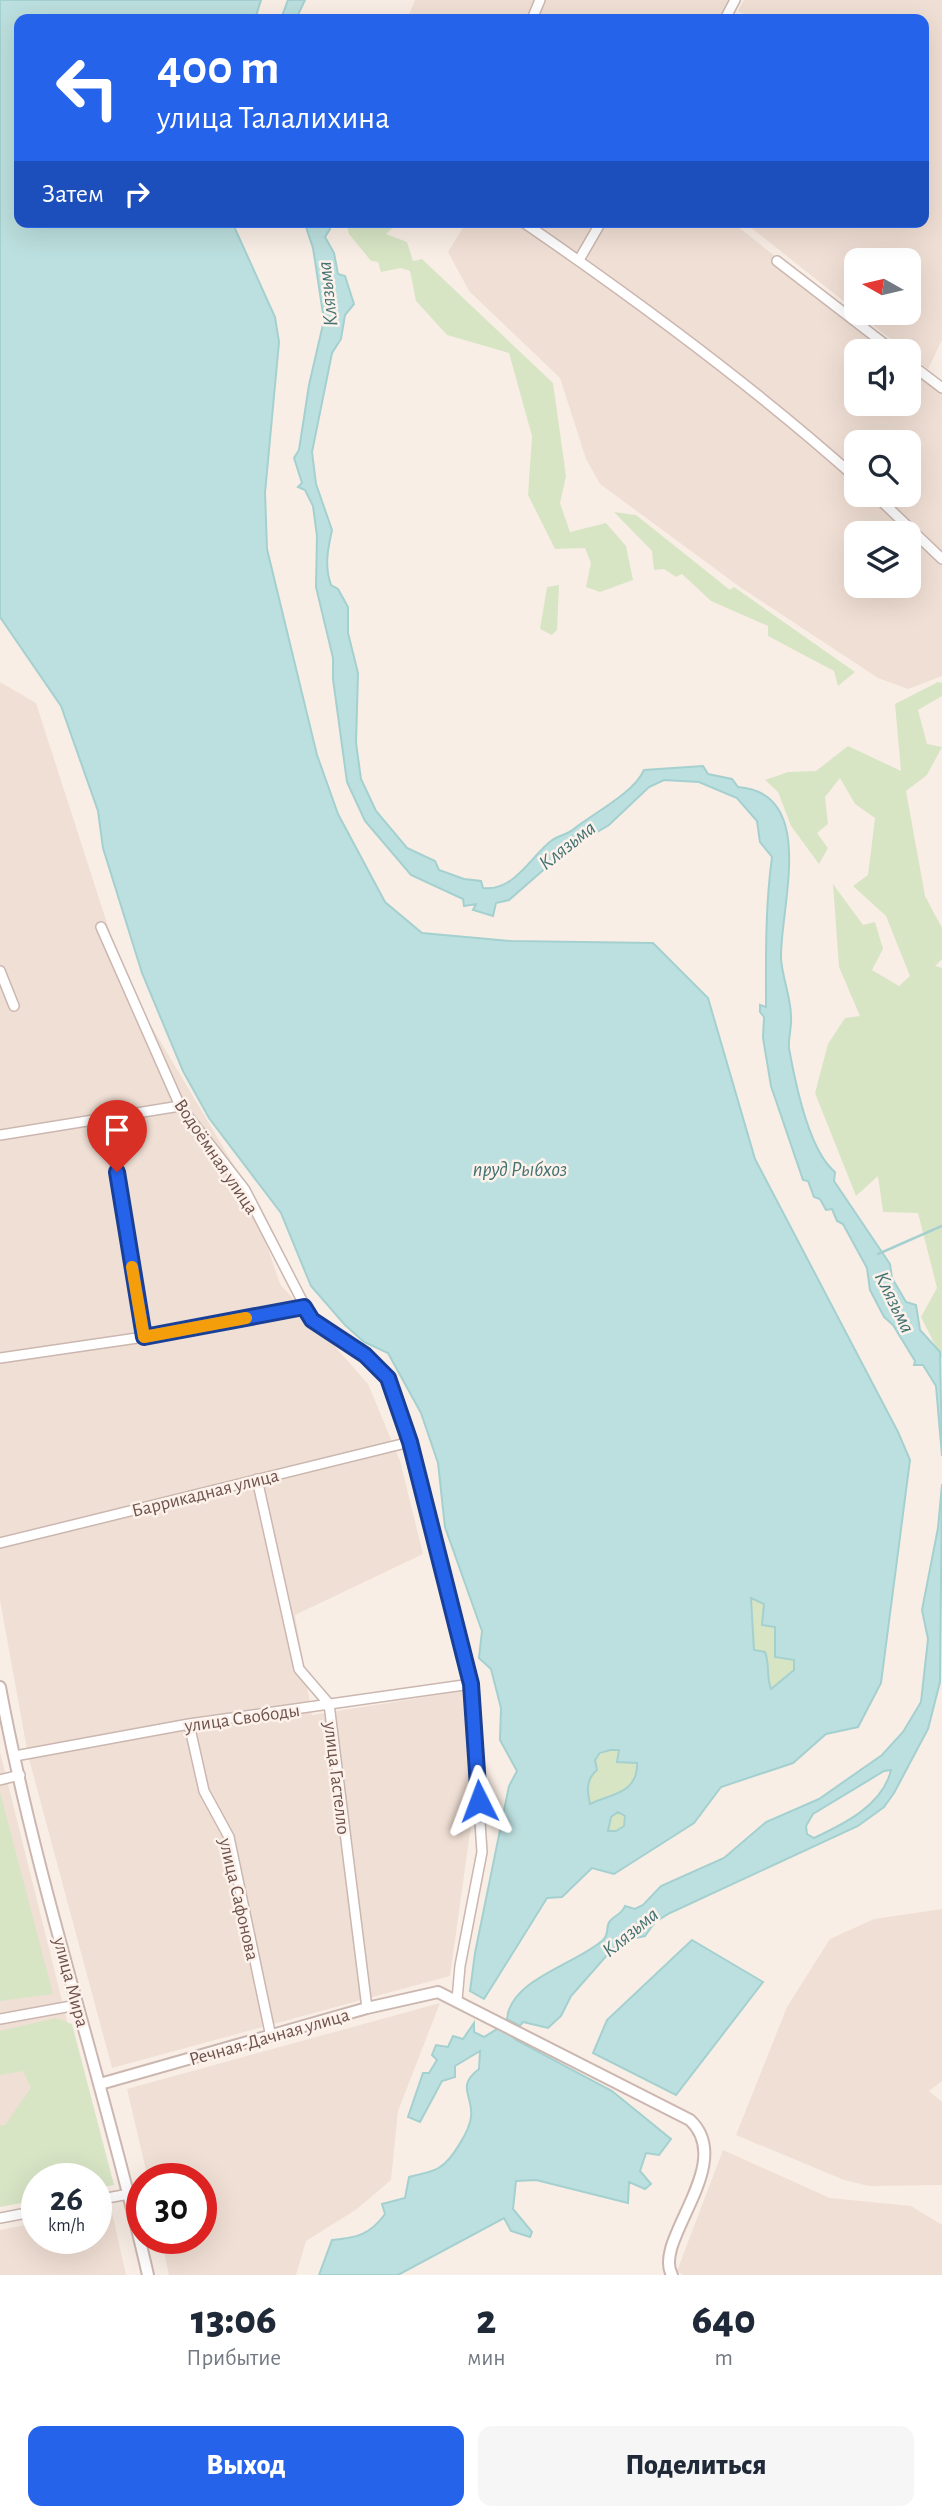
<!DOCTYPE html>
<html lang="ru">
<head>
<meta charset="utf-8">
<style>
	:root { --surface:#fff; --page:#f6f6f7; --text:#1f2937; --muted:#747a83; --accent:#2563eb }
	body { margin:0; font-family:"Alegreya Sans",sans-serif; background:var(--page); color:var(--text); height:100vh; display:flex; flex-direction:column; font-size:26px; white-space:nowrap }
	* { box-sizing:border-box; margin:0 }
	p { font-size:23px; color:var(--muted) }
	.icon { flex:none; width:38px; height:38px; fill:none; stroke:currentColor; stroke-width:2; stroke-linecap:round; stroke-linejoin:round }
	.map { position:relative; height:2275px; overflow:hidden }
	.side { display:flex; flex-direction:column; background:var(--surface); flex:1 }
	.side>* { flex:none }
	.top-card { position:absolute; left:14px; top:14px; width:915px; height:214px; border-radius:14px; box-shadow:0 7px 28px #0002; background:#2563eb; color:#fff; overflow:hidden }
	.needle { width:46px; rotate:278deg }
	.tools { position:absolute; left:844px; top:248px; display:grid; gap:14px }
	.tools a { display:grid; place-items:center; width:77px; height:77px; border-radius:14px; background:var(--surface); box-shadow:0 7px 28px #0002; font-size:35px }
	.speed { position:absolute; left:21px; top:2163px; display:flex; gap:14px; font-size:35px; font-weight:700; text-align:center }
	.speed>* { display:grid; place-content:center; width:91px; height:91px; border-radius:50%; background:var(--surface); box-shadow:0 7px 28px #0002; line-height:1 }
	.speed small { font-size:18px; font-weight:400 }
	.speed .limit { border:10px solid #d22; background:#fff; color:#111 }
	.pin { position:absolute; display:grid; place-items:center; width:60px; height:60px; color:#fff; margin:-72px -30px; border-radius:50% 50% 50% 0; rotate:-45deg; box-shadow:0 0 7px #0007 }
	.pin .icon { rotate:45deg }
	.me { position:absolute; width:77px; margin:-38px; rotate:357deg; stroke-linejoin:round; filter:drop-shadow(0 0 5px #0008) }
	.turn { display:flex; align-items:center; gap:24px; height:147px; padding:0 28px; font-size:32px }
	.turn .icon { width:91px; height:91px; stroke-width:2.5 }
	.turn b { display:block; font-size:49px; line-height:60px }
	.then { display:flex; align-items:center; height:66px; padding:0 28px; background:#0003; gap:14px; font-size:26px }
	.eta { display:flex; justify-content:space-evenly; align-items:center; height:119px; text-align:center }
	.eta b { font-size:42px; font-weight:800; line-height:49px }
	.action { display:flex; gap:14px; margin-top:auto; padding:14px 28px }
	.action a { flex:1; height:80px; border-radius:14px; background:var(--accent); color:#fff; font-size:28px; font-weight:800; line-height:80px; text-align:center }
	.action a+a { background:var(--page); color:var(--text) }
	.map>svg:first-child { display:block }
	.residential { fill:#f0dfd4; fill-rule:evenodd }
	.green { fill:#d7e5c5 }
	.water { fill:#bce0df; stroke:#a4d0d0; stroke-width:2; fill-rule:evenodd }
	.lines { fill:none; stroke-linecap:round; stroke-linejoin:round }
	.stream { stroke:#a4d0d0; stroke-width:2.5 }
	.minor-casing { stroke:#cbb7b0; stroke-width:12 }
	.tertiary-casing { stroke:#cbb7b0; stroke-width:14 }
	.minor { stroke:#fff; stroke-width:9 }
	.tertiary { stroke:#fff; stroke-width:10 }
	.route-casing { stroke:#184099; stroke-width:18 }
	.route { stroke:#2563eb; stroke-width:12 }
	.slow { stroke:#f59e0b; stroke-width:12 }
	.labels { text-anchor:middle; stroke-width:5; stroke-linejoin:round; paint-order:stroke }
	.street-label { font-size:19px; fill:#6f534d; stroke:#fcf2eb }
	.water-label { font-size:21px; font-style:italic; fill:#437272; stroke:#fcf2eb }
</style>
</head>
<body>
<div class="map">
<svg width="942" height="2275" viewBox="0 0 942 2275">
	<rect width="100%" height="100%" fill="#f9eee5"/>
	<!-- residential -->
	<path class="residential" d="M415 0H735L727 16 731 19H407Z
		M744 0H942V340L928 369 858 313H908V261H856V311L744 222H924V19H752L738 11Z
		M435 222H732L895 352H856V404H908V362L942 388V676L908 689 878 678 740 587 600 484 586 459 560 378 469 291 448 252 464 226ZM856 443H908V495H856ZM856 534H908V586H856Z
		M0 682 36 703 127 985 248 1189 280 1284 368 1384 400 1461 423 1554 295 1615 312 1715 469 1690 471 1825 450 1976 112 2068 28 1755 0 1600Z
		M0 1752 107 2181 37 2179 0 2202Z
		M942 1909V2081L929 2091 942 2102V2185L869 2186 844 2180 736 2135 787 2007 830 1939 874 1919Z
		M440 2003 398 2111 391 2180 357 2209 306 2241 296 2275H169L161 2238H201V2179H148L127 2089Z
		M723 2150 830 2198 911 2206 942 2225V2275H683L677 2271Z
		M111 2208 126 2275H0V2230L37 2223V2238H96V2211Z"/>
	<!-- green -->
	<path class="green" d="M346 222H399L386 234 407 242 413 261 422 259 553 383 566 476 560 503 570 532 606 523 626 546 633 580 600 592 586 587 591 563 585 548 555 549 528 495 532 436 509 353 447 335 416 301 410 271 401 268 381 272 378 262 371 261 349 234Z
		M614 512 636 515 730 590 734 587 855 672 838 686 834 671 768 636V626L711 601 682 574 676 577 664 569 654 570 652 551Z
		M559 585 557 630 552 635 540 629 547 587Z
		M938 682 942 683V696L918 710 927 744 942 747 927 775 906 791 925 896 942 928V959L935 966 942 968V1359L921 1317 937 1288 918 1213 883 1212 878 1176 856 1196 815 1093 828 1044 845 1018 860 1016 839 967 833 884 863 925 875 922 883 949 872 970 899 986 910 976 886 916 853 886 868 875 875 818 855 804 840 778 825 797 828 824 817 833 828 848 819 864 791 826 778 792 765 780 788 772 816 771 848 746 901 771 895 704Z
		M750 1597 764 1604 794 1659 795 1670 770 1689C766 1677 770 1664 765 1652L754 1651Z
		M610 1749H619L625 1763H638C636 1795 611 1793 589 1804 586 1783 589 1757 610 1749Z
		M0 1792 53 1994 0 2001Z
		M618 1812 625 1816 624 1826 616 1831H608L611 1817Z
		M56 2018 72 2024 114 2185 96 2188V2179H37V2200L0 2207V2125H5L31 2088 23 2071 0 2075V2031Z"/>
	<!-- water -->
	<path class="water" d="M0 0H261L255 19H19V222H232L275 317 279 342 265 493 267 549 317 755 338 814 385 902 422 933 511 941 653 943 708 998 755 1159 898 1432 910 1460 881 1683 858 1727 826 1734 793 1763 721 1787 694 1823 614 1874 592 1868 562 1897 547 1898 484 1999 470 1991 475 1953 509 1786 517 1771 500 1740 501 1708 491 1669 479 1658 482 1631 445 1527 438 1463 421 1413 388 1353 364 1342 345 1325 311 1286 281 1213 209 1118 183 1071 142 973 103 848 98 811 61 706 0 617ZM751 1598 764 1604 762 1625 775 1627V1657L794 1660V1670L771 1689C766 1677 770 1664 765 1652L754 1650ZM610 1750H619L617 1762 637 1763C638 1794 610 1794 590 1804 587 1790 586 1779 597 1770L595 1760 600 1753ZM618 1812 625 1816 624 1826 616 1831H608L611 1817Z
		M288 0H305L296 19H281Z
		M300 222H328L330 229 325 237 334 253 338 274 345 276 354 304 345 315 341 339 332 353 312 452 316 484 332 530C328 548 324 566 331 585L338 589 348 607V633L358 673 356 743 361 779 376 811 407 848 435 861 439 870 464 879 481 881 483 888C514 892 531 856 551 841 558 835 568 835 575 828 594 813 634 793 644 770L703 766 708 774 732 779 738 787C818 793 780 907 781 958 782 977 791 997 791 1017 792 1027 788 1038 789 1048 795 1082 809 1151 835 1172L834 1181 890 1264 892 1278 906 1302 916 1305 920 1330 940 1352 942 1456 936 1386 923 1365H914L915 1361 893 1325 884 1317 870 1290 867 1268 843 1224 837 1221 832 1209 826 1210 820 1199 814 1197 808 1181 803 1180 771 1086 763 1038 764 1017 760 1012V1005L766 1007C766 957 765 909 772 857L760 842 757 821 737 798 699 782 664 780 649 787 609 825 565 851 509 900 496 903 493 916 473 910 476 904 464 906 463 899 411 875 365 821 347 782 333 679V658L316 587 317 536 313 506 305 490 298 487 302 483 294 458 299 450 309 385 324 320 313 248 306 227Z
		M942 1484 940 1682 928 1729 894 1793 884 1807 858 1826 670 1913 655 1922 645 1936 621 1941 608 1954 571 1996 561 2016 548 2028 523 2022 520 2026 507 2019C510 1979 577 1964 603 1940 610 1933 605 1927 610 1921 615 1915 622 1914 625 1906L635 1909 643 1905 661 1886 724 1858 766 1822 819 1799 882 1755 903 1732 921 1702 928 1639 922 1610 938 1528ZM891 1770C883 1805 844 1824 814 1838L807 1834 806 1826 813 1814 884 1771Z
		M692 1940 763 1982 676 2095 593 2053 607 2020Z
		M474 2023V2032L484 2037 502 2026 516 2040 612 2091 671 2139 659 2155 646 2153 640 2171 651 2184 645 2189 629 2182 628 2203 536 2180 516 2181 513 2209 532 2232 530 2237 511 2231 504 2218 398 2275H319L332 2240C356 2238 370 2235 385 2214L382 2204 405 2198 409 2177C418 2174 432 2173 440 2167 451 2161 470 2130 471 2117 474 2096 455 2087 479 2069L480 2051 455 2066V2077L442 2081 420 2122 408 2117 423 2073H429L437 2060 432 2055 436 2045 448 2047 453 2036 463 2039Z"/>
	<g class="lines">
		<!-- stream -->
		<path class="stream" d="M878 1254 942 1226"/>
		<defs>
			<path id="minor" d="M532 19 540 0
				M725 19 735 0
				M523 222C638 301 752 385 856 478
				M579 260 601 222
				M777 261 895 352
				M908 362 942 388
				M875 495 942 559
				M101 927 180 1106 245 1190 312 1320 365 1355 388 1378 410 1442 471 1684 482 1852 460 1966 457 2000
				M0 971 14 1006
				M108 1118 144 1337
				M0 1135 180 1106
				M0 1358 144 1337 304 1307
				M257 1479 299 1669 329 1704 367 2008
				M0 1543 410 1442
				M189 1724 204 1791 229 1837 271 2037
				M15 1756 189 1724 471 1684
				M0 1780 20 1775
				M0 2019 77 2005
				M96 2200 129 2194
				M0 2218 37 2211"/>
			<path id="tertiary" d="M0 1687C37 1886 103 2078 148 2275
				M100 2084 367 2008 438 1992 690 2120C737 2164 652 2241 672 2275"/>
		</defs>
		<!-- minor casing -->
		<use href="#minor" class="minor-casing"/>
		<!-- tertiary casing -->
		<use href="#tertiary" class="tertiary-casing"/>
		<!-- minor -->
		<use href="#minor" class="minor"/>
		<!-- tertiary -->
		<use href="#tertiary" class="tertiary"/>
	</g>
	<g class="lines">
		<defs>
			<path id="route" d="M117 1172 144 1337 304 1307 312 1320 365 1355 388 1378 410 1442 471 1684 479 1801"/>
		</defs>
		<!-- route casing -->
		<use href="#route" class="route-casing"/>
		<!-- route -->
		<use href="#route" class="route"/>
		<!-- slow -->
		<path class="slow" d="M132 1267 144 1337 246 1318"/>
	</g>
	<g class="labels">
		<!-- street labels -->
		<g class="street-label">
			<text transform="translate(217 1156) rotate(56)" y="7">Водоёмная улица</text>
			<text transform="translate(205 1492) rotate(-14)" y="7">Баррикадная улица</text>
			<text transform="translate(242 1717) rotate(-8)" y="7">улица Свободы</text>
			<text transform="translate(338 1778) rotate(83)" y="7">улица Гастелло</text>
			<text transform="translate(240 1899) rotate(77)" y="7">улица Сафонова</text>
			<text transform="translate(72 1982) rotate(75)" y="7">улица Мира</text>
			<text transform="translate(269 2036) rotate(-16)" y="7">Речная-Дачная улица</text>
		</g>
		<!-- water labels -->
		<g class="water-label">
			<text transform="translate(327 294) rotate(-96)" y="7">Клязьма</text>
			<text transform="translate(567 845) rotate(-38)" y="7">Клязьма</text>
			<text x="520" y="1176">пруд Рыбхоз</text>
			<text transform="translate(895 1302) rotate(64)" y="7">Клязьма</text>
			<text transform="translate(630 1932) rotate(-39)" y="7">Клязьма</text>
		</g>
	</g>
</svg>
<div class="tools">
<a><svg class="needle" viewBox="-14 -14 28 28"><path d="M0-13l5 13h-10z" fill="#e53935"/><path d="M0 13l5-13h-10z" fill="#747a83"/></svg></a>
<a><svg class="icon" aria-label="sound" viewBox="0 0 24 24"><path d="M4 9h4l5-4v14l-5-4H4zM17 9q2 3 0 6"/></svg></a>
<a><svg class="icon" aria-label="search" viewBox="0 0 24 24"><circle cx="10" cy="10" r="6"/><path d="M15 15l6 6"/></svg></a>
<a><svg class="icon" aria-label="layers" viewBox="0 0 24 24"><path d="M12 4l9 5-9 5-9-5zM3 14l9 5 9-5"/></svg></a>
</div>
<div class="speed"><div>26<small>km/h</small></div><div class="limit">30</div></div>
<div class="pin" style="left:117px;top:1172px;background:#d93025"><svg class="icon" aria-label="arrive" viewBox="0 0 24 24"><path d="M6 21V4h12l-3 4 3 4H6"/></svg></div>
<svg class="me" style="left:479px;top:1801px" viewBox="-20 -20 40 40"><path d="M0-17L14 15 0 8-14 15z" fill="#2563eb" stroke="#fff" stroke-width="4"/></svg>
<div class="top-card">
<div class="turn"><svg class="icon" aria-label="left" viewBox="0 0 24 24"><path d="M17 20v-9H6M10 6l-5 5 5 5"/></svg><div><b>400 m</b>улица Талалихина</div></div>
<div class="then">Затем<svg class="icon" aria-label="right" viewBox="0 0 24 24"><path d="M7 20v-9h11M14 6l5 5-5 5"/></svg></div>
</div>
</div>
<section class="side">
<div class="eta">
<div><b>13:06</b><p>Прибытие</p></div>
<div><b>2</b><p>мин</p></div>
<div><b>640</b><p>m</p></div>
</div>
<div class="action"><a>Выход</a><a>Поделиться</a></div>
</section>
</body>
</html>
